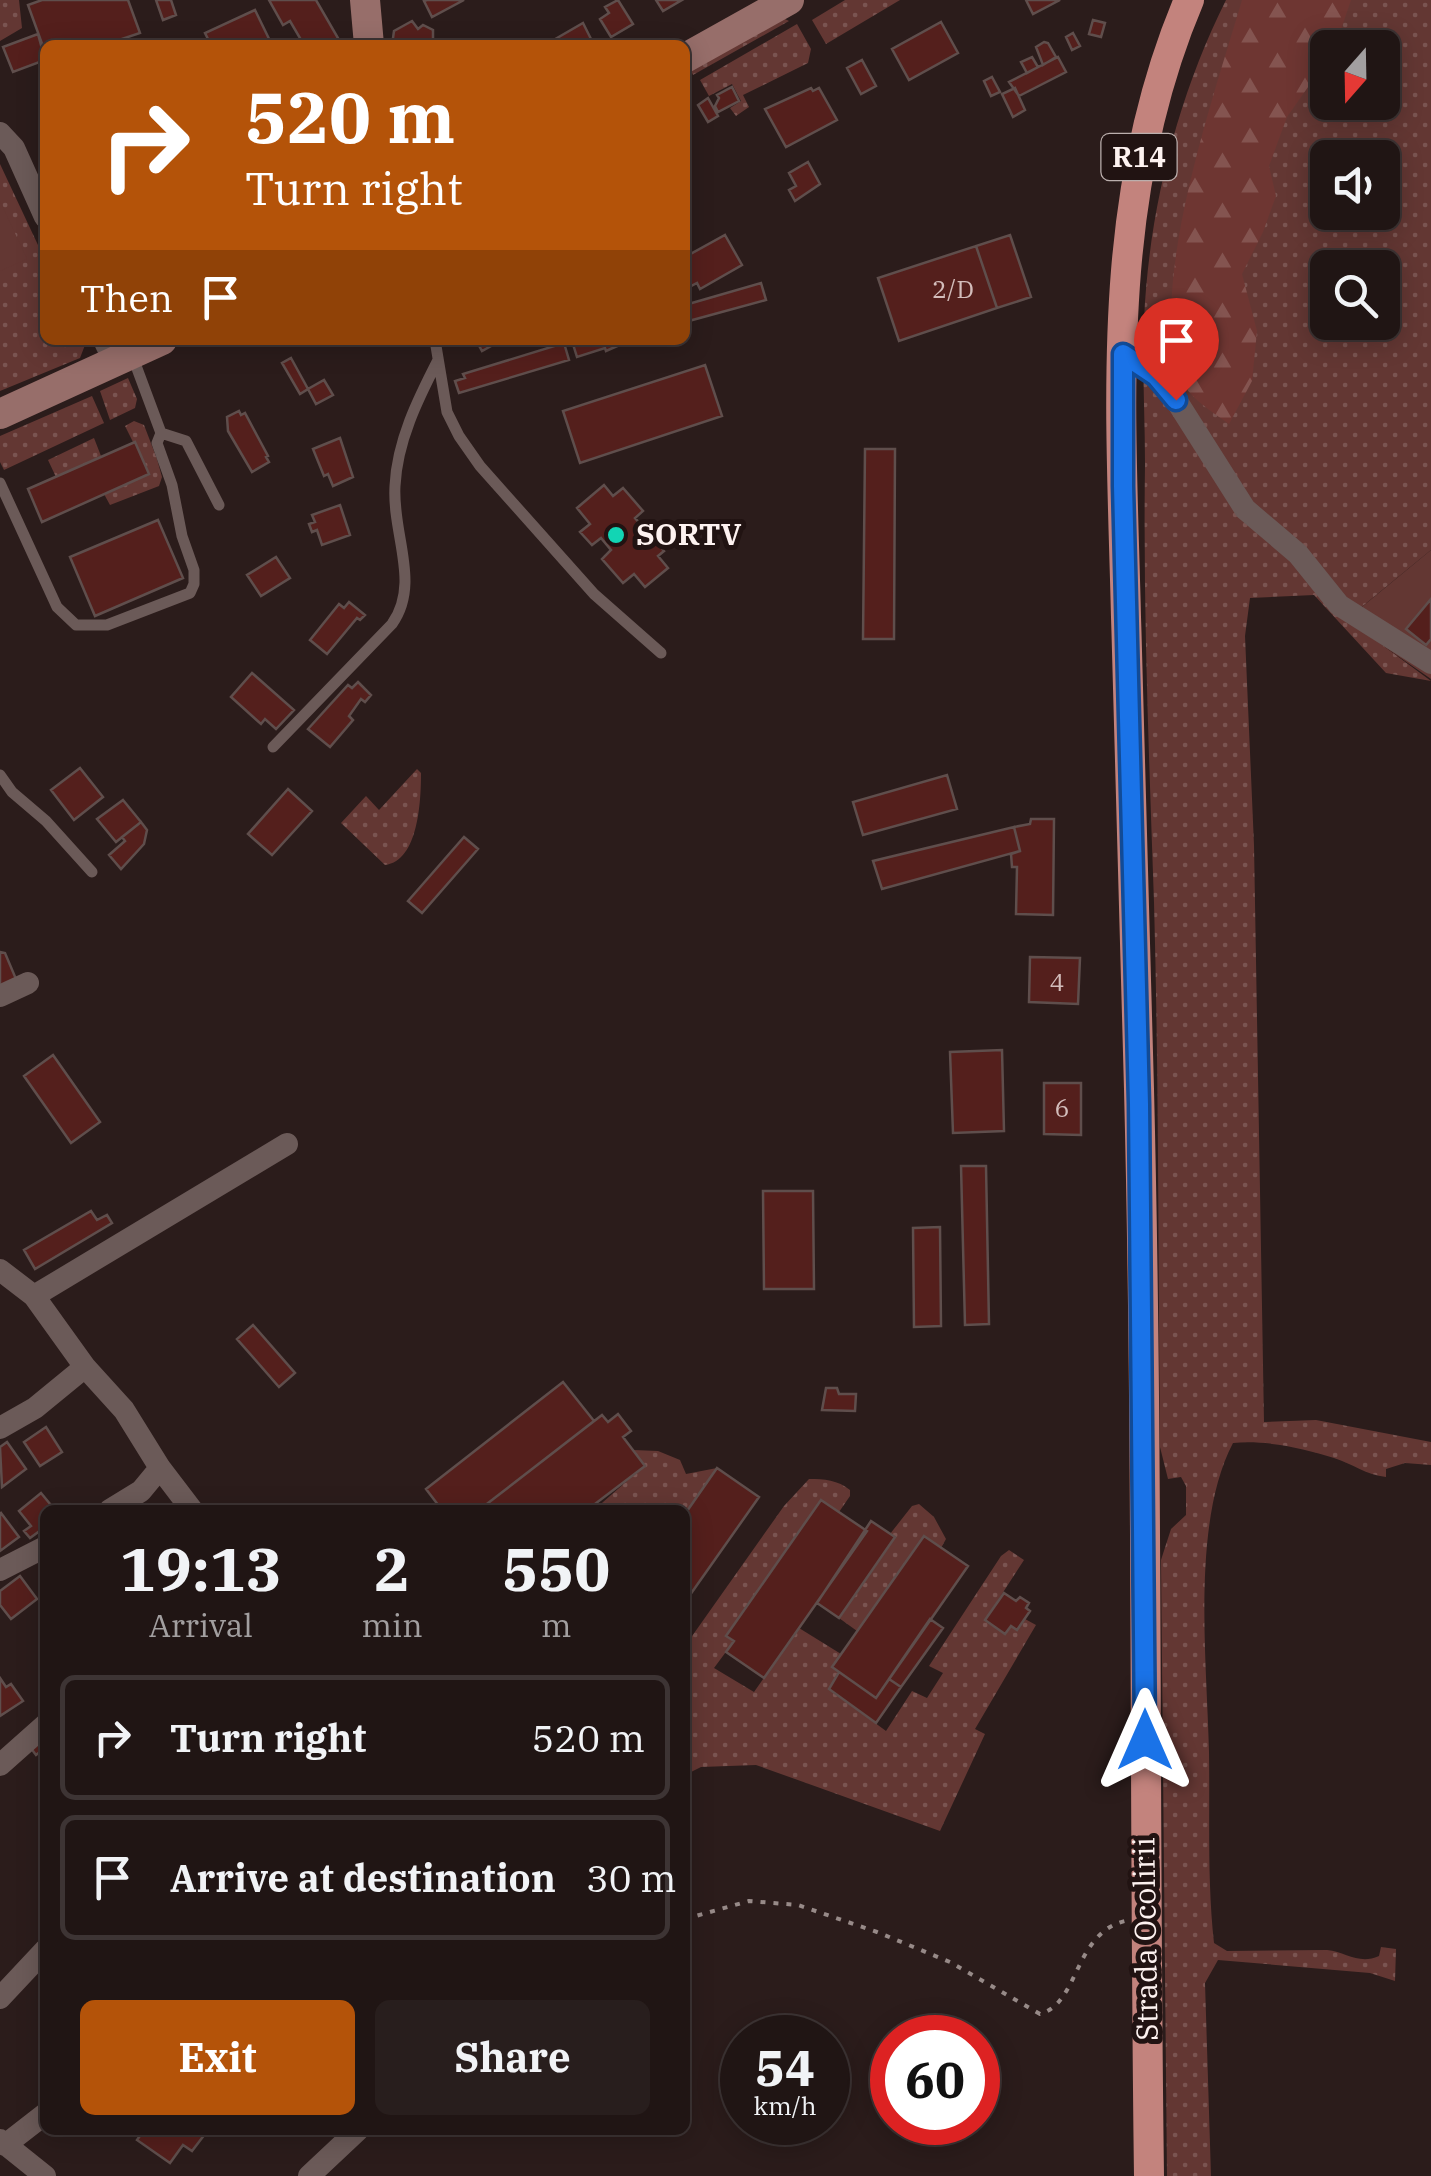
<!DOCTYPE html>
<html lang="en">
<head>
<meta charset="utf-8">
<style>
	:root { --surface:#201514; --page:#281e1d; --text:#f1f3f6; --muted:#a29fa0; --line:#3d3434; --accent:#b45309 }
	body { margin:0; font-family:"IBM Plex Serif",serif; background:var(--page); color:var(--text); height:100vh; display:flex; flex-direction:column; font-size:38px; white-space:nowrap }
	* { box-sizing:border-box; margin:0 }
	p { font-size:32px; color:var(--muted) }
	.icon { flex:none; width:55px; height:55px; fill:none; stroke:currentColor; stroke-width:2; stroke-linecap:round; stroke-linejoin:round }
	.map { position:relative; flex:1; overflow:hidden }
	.drawer { position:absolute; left:40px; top:1505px; width:650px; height:630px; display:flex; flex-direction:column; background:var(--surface); border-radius:15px; box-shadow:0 5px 25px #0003,0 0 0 2px var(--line) }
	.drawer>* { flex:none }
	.hud { position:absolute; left:40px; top:40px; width:650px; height:305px; border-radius:15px; box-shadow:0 5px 25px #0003,0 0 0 2px var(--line); background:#b45309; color:#fff; overflow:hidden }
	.needle { width:65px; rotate:200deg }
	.buttons { position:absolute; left:1310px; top:30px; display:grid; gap:20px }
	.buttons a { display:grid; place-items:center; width:90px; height:90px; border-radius:15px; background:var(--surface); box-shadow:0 5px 25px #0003,0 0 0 2px var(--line); font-size:50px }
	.speed { position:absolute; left:720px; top:2015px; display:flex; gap:20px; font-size:50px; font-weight:700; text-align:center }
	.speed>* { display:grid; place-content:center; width:130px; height:130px; border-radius:50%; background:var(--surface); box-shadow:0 5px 25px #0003,0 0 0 2px var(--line); line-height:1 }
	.speed small { font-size:25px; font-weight:400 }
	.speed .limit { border:15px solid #d22; background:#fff; color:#111 }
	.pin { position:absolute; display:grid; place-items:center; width:85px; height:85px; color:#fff; margin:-102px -42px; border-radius:50% 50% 50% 0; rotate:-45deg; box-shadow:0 0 10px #0007 }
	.pin .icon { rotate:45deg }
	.me { position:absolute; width:110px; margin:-55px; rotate:0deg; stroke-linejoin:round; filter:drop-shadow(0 0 8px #0008) }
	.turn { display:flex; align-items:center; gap:35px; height:210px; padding:0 40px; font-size:45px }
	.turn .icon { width:130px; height:130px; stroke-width:2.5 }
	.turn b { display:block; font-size:70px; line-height:85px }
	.then { display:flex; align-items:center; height:95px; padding:0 40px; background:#0003; gap:20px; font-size:38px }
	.eta { display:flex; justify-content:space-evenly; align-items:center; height:170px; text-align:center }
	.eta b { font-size:60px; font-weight:700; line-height:70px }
	.primary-button { display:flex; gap:20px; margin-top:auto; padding:20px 40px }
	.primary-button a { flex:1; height:115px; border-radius:15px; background:var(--accent); color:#fff; font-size:40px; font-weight:700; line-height:115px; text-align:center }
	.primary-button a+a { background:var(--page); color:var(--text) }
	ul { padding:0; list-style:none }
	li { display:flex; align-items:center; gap:30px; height:125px; margin:0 20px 15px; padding:0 20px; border:5px solid var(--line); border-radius:15px }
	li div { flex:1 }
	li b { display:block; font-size:38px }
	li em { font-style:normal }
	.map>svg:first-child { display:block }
	.grass { fill:url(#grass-dots); fill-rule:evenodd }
	.forest { fill:url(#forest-firs) }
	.garden { fill:#633733 }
	.building { fill:#541f1c; stroke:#5f4e4c; stroke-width:2.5 }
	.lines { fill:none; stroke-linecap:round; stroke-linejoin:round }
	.path { stroke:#978a88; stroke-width:4; stroke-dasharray:5 8; stroke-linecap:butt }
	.lane { stroke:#6b5a58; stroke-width:11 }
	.street { stroke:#6b5a58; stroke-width:22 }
	.secondary { stroke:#976e6a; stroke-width:30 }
	.primary { stroke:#c3837d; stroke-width:30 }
	.route-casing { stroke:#114b97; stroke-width:25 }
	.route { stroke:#1a73e8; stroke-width:18 }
	.poi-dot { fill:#12d5b4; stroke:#211312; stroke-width:4 }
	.labels { text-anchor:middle; stroke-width:10; stroke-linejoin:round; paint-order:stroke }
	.number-label { font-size:25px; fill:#d3bdbb }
	.shield { fill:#211312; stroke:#bbafad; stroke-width:2.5 }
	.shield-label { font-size:28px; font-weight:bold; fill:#fdf2f0 }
	.poi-label { font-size:30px; font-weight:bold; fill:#fdf2f0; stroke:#211312; text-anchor:start }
	.street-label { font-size:30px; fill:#fdf2f0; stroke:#211312 }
</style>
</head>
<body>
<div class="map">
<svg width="1431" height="2176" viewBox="0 0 1431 2176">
	<defs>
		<pattern id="grass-dots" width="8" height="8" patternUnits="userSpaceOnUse" patternTransform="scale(2.5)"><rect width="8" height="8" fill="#633733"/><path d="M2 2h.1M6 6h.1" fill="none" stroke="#7a5451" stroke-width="1.8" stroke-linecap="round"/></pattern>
		<pattern id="forest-firs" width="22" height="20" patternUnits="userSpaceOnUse" patternTransform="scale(2.5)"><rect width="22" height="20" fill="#6e3632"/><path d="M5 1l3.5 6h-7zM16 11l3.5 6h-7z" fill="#845450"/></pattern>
	</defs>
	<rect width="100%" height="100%" fill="#2b1c1b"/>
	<!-- grass -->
	<path class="grass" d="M0 0H19L22 28 0 41Z
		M845 0H900L826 44 812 20Z
		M1226 0H1431V550L1347 619 1431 681 1386 673 1314 595 1250 598 1245 636 1254 845 1264 1422 1316 1420 1431 1442V1465L1405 1463 1386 1469V1477C1366 1475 1353 1464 1334 1458 1303 1448 1266 1440 1233 1443 1191 1523 1207 1661 1209 1752 1210 1815 1207 1880 1214 1943L1227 1951 1327 1950C1346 1952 1359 1965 1379 1956L1381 1947 1396 1949 1395 1981 1370 1973 1218 1960 1205 1983 1211 2176H1167L1161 1560 1171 1529 1186 1515V1486L1181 1477 1168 1479 1160 1447C1158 1265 1159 1084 1154 902 1149 756 1143 610 1145 464 1145 416 1142 368 1144 320 1149 210 1177 98 1226 0ZM1328 48H1382V102H1328ZM1328 158H1382V212H1328ZM1328 268H1382V322H1328Z
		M779 16 789 21 693 75 689 67Z
		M797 24 811 49 808 63 743 95 749 107 736 116 730 108 741 101 732 84 709 96 700 80Z
		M0 164 45 260V340H83L85 345 80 358 0 391Z
		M128 378 137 399 135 408 110 420 100 391Z
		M92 396 104 423 4 470 0 462V436Z
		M134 421 144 425 157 459 162 477 159 486 110 505 104 494 149 474 125 426Z
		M94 438 101 456 56 477 48 460Z
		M417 769 421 773C421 799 419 861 385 865L341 823 366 796 379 810Z
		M633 1450 658 1451 680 1460 686 1474 717 1468 685 1514V1510H594L644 1466Z
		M809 1479C824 1479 838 1480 850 1490V1496L839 1512 821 1501 727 1635 734 1641 714 1668 754 1692 799 1628 841 1654 833 1667 839 1672 829 1689 886 1731 912 1691 927 1698 943 1673 929 1666 1001 1556 1009 1550 1024 1560 985 1620 1005 1634 1011 1626 1017 1629 1025 1619 1036 1625 975 1729 985 1734 940 1831 756 1765 701 1767 685 1775V1646L784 1506Z
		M919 1504 934 1517 946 1539 941 1548 924 1537 857 1631 839 1618 895 1538 890 1534 912 1506Z"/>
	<!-- forest -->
	<path class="forest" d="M1242 0H1351L1335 47 1328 48 1327 60 1287 117 1269 166 1276 196 1263 232 1242 274 1257 331 1252 381 1229 424C1213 412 1187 397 1180 377 1147 286 1215 93 1242 0Z"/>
	<!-- garden -->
	<path class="garden" d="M0 201 27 259 0 271Z
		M1431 550V679L1346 620Z"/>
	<!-- building -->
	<path class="building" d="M42 0H128L140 33 104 45H45V52L28 5Z
		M156 0H171L176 15 163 20Z
		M269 0H316L342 45H304L290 21 283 25Z
		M427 0H464L432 17 424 1Z
		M618 0 633 24 611 37 600 19 609 13 605 7Z
		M656 0H682L663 11Z
		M1026 0H1060L1033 14Z
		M255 10 272 45H211L205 33Z
		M1093 20 1105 23 1101 37 1089 34Z
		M412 21 418 29 423 25 433 30V42L428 45H392L394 31Z
		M941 22 958 53 909 80 892 49Z
		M583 23 594 45H545Z
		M1073 33 1080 46 1072 50 1066 37Z
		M38 34 45 60 13 72 3 47Z
		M1044 42 1048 43 1056 57 1043 65 1036 47Z
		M1032 57 1038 67 1027 73 1021 62Z
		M1058 57 1066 72 1019 96 1009 82Z
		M862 60 876 86 861 94 847 68Z
		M992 77 1000 92 991 96 984 81Z
		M732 87 739 101 718 112 715 106 719 98 717 95Z
		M811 88 813 91 819 88 837 120 786 147 765 109Z
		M1015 88 1025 110 1013 117 1002 94Z
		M708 98 718 116 708 122 698 105Z
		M808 162 820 184 795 201 789 190 796 186 789 173Z
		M725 235 742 265 700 289 697 283 691 286 685 276V257Z
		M1010 235 1031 297 997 308 976 246Z
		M976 246 997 308 899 341 878 278Z
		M761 283 766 300 685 322V305Z
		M476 340H502L482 351Z
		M631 340 606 351 605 348 577 357 572 341Z
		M564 343 569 360 459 393 455 381 465 378 463 374Z
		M291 358 308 389 300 394 282 363Z
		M705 365 722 416 580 463 563 411Z
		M324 380 333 395 316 404 308 389Z
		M239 411 241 415 245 413 268 456 266 457 269 462 252 472 228 431 227 417Z
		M340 438 353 477 333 486 328 474 324 476 313 449Z
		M135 442 149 474 42 522 28 489Z
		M865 449H895L894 639H863Z
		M604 485 613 496 623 488 643 511 635 518 664 551 658 556 668 568 645 587 634 574 623 583 602 559 611 550 601 538 592 545 580 532 590 524 577 508Z
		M340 505 350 535 322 545 317 530 312 532 309 524 315 522 312 515Z
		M158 520 183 578 95 616 70 557Z
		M276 557 290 578 261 596 247 575Z
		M1431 599V639L1426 645 1406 629Z
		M349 602 365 615 360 620 357 618 327 654 310 640 339 604 344 608Z
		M252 673 294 710 276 729 265 719 261 724 231 697Z
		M358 682 371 695 365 702 361 699 349 716 353 720 330 747 308 729 348 685 352 688Z
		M80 768 103 797 74 820 51 790Z
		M947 775 957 809 863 835 853 802Z
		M288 789 312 811 272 855 248 834Z
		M123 800 141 822 116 842 97 819Z
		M1031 819H1054L1053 915 1016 914 1017 867H1012L1011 854 1020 851 1014 827 1030 824Z
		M141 822 147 830 144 844 121 869 109 855 125 841 122 837Z
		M1014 827 1020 851 882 889 873 861Z
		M464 837 478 849 422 913 408 901Z
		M0 952 5 953 16 979 0 986Z
		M1030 957 1080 958 1078 1004 1029 1002Z
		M1002 1050 1004 1131 953 1133 950 1052Z
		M53 1055 100 1122 71 1143 24 1076Z
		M1044 1083H1081V1135L1044 1134Z
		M961 1166H986L989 1324 965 1325Z
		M763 1191H813L814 1289H764Z
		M91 1211 97 1220 107 1215 112 1223 35 1269 24 1250Z
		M940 1227 941 1326 914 1327 913 1228Z
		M253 1325 295 1373 279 1387 237 1339Z
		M563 1382 594 1421 479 1510H442L426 1489Z
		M826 1388H837L839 1394H856L855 1411 822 1410Z
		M618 1414 631 1431 623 1437 645 1466 587 1510H479L602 1415 608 1422Z
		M46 1427 62 1452 40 1466 24 1442Z
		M7 1442 26 1469 2 1487 0 1447Z
		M717 1468 759 1497 685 1602V1514Z
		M41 1493 55 1510H45V1527L30 1538 24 1531 31 1526 19 1511Z
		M821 1500 867 1531 764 1678 726 1652 734 1641 726 1636Z
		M1 1513 19 1537 0 1551V1514Z
		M871 1521 895 1537 839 1618 817 1603Z
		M924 1536 968 1566 876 1698 832 1667Z
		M20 1576 37 1599 11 1619 0 1605V1591Z
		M1004 1593 1016 1601 1020 1597 1029 1603 1026 1608 1030 1611 1017 1630 1011 1626 1005 1634 985 1620Z
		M930 1619 943 1628 901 1687 889 1679Z
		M839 1672 876 1698 889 1679 901 1687 876 1723 829 1689Z
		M0 1678 6 1687 11 1684 23 1701 0 1716Z
		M45 1735V1756L41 1751 36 1755 30 1747Z
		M144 2130H199L205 2134 192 2151 183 2145 170 2163 137 2140Z"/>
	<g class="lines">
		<!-- path -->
		<path class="path" d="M685 1919 749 1901 798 1905 877 1932 950 1962 1040 2014C1079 2004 1074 1933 1125 1921"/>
		<!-- lane -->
		<path class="lane" d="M435 340 447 412 459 436 480 466 594 594 661 653
			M161 433 186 441 219 505
			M0 483 57 607 76 625H107L190 593 194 584V570L182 536 172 485 157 443 161 433 132 355
			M273 747 392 624C421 583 392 535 395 486 397 441 418 399 438 360
			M0 775 12 792 46 821 92 872"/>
		<!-- street -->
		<path class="street" d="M0 133 14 148 45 217
			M104 340 115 363
			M1123 354 1156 375 1176 400 1245 509 1298 554 1339 605 1431 663
			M0 996 28 983
			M0 1270 34 1296 85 1367 124 1410 160 1468 192 1510
			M34 1296 287 1144
			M0 1428 35 1408 85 1367
			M110 1510 141 1491 160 1468
			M0 1570 45 1547
			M0 1765 45 1725
			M0 1998 45 1950
			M0 2140 45 2176
			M5 2145 45 2114
			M309 2176 358 2130"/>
		<!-- secondary -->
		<path class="secondary" d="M365 0 369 45
			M685 58 789 0
			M0 414 162 340"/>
		<!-- primary -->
		<path class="primary" d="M1149 2176C1144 1814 1148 1451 1139 1089 1135 931 1131 774 1126 617 1121 405 1104 200 1189 0"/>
	</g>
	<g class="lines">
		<defs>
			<path id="route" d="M1145 1740 1139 1104 1123 486V354L1156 376 1176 400"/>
		</defs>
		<!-- route casing -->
		<use href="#route" class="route-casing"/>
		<!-- route -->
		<use href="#route" class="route"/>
	</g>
	<!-- markers -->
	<circle class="poi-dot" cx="616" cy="535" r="10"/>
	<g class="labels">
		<!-- number labels -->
		<g class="number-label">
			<text x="953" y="298">2/D</text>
			<text x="1057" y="991">4</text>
			<text x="1062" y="1117">6</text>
		</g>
		<!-- shield labels -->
		<rect class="shield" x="1101.5" y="134" width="75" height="46" rx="8"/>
		<g class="shield-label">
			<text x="1139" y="167">R14</text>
		</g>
		<!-- poi labels -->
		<g class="poi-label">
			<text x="636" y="545">SORTV</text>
		</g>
		<!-- street labels -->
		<g class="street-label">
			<text transform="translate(1146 1939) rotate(-91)" y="10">Strada Ocolirii</text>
		</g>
	</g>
</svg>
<div class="buttons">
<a><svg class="needle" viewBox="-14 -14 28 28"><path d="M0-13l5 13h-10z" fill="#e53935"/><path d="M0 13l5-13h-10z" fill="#a29fa0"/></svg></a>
<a><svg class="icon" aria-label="sound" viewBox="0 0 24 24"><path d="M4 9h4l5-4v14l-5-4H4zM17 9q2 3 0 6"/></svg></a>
<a><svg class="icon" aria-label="search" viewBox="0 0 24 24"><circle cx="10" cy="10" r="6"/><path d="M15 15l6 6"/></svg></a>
</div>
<div class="speed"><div>54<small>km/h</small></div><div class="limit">60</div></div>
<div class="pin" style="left:1176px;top:400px;background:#d93025"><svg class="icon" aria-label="arrive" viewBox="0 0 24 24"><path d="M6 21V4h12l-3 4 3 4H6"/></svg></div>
<svg class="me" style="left:1145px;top:1740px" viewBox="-20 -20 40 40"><path d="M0-17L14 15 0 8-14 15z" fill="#1a73e8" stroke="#fff" stroke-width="4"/></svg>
<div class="hud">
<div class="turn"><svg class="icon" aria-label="right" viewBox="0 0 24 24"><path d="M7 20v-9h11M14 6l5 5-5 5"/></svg><div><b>520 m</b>Turn right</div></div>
<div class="then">Then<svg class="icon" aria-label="arrive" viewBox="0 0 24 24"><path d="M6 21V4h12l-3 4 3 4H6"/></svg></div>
</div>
<section class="drawer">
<div class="eta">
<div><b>19:13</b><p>Arrival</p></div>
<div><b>2</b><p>min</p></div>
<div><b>550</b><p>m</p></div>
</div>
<ul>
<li><svg class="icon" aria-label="right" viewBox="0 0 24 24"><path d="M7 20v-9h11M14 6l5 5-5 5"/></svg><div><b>Turn right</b></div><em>520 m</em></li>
<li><svg class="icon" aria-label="arrive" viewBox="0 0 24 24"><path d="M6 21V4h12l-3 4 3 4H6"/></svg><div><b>Arrive at destination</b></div><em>30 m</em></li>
</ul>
<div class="primary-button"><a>Exit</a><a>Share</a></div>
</section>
</div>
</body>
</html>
